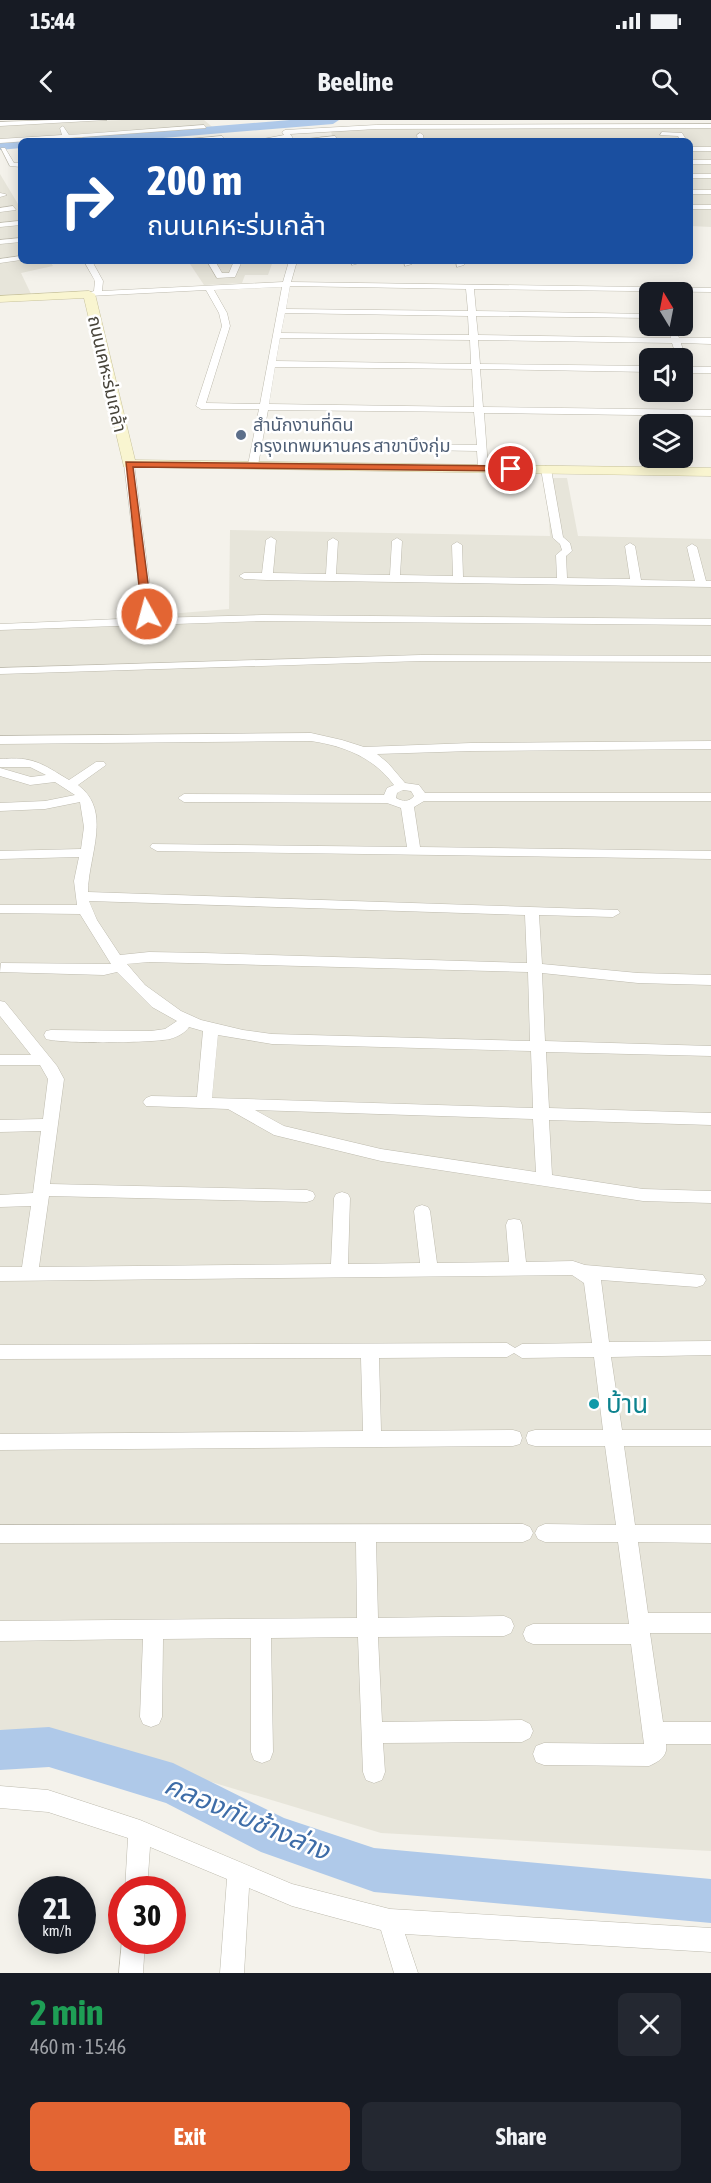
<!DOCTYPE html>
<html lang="en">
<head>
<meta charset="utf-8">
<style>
	:root { --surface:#171b24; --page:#242831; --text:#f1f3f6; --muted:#9ea1a6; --accent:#e36533 }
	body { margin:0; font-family:"Asap Condensed","Noto Sans Thai",sans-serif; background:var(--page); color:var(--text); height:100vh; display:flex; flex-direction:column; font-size:22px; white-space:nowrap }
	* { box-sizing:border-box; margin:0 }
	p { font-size:20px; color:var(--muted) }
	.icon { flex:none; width:33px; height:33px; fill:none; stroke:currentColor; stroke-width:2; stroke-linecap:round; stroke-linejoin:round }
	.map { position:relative; height:1853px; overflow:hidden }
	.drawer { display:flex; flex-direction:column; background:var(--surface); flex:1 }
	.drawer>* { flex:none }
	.banner { position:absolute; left:18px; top:18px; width:675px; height:126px; border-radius:9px; box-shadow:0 3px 15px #0003; background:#1a4fa0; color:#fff; overflow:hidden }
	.needle { width:39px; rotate:350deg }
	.tools { position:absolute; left:639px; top:162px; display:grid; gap:12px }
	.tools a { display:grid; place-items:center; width:54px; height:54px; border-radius:9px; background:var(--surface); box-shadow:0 3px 15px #0003; font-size:30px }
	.speed { position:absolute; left:18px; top:1756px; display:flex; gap:12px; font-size:30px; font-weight:700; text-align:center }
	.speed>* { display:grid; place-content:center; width:78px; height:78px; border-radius:50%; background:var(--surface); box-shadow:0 3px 15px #0003; line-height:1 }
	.speed small { font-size:15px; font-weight:400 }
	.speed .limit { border:9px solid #d22; background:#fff; color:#111 }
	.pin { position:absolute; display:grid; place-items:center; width:51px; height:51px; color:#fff; margin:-26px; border:3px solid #fff; border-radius:50%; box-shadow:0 2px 6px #0007 }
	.me { position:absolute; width:66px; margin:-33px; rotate:353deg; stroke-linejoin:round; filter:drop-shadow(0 0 4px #0008) }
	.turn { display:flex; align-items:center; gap:21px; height:126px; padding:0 30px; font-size:27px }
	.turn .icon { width:78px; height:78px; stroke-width:2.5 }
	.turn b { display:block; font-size:42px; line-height:51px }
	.round { display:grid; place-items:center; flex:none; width:63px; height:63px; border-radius:9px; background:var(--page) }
	.overview { display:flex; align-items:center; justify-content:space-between; height:102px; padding:0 30px }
	h1 { font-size:36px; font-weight:700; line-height:45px; color:#1e9e55 }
	.cta { display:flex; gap:12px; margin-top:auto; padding:12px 30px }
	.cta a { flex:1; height:69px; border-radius:9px; background:var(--accent); color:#fff; font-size:24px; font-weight:700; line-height:69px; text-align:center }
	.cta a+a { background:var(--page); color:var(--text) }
	.status { display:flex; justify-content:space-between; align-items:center; height:42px; padding:0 30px; background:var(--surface); direction:ltr }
	.status svg { height:16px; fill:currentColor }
	header { display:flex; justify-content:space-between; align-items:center; height:78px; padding:0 30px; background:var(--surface); font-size:27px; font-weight:700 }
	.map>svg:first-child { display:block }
	.residential { fill:#e7e5da }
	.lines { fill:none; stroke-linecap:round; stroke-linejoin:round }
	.canal { fill:#afc9e9; fill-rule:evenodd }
	.river { fill:#afc9e9; fill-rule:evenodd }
	.street-casing { stroke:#bebbae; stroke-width:1 }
	.secondary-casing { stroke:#c8c39c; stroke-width:1 }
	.street { fill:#fff; fill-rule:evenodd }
	.secondary { fill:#f9f5d0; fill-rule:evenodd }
	.route { fill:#e36533; stroke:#944221; stroke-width:1.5 }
	.service-dot { fill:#5c6f8a; stroke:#fff; stroke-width:2 }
	.culture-dot { fill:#0f9aa8; stroke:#fff; stroke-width:2 }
	.labels { text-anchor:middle; stroke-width:5; stroke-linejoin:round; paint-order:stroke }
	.far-street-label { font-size:18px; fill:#47443a; stroke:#fff }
	.far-service-label { font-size:18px; fill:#4e5e75; stroke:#fff; text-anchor:start }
	.near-culture-label { font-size:26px; fill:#0d838f; stroke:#fff; text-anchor:start }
	.near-water-label { font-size:27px; font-style:italic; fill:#3e6da8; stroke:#fff }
</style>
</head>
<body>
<div class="status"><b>15:44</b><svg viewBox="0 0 49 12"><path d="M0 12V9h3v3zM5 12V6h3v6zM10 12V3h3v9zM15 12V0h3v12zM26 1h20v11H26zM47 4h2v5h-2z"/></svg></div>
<header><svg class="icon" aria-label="back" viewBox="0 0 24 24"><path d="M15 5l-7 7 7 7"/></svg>Beeline<svg class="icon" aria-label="search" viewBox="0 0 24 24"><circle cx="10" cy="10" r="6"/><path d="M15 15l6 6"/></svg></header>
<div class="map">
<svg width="711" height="1853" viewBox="0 0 711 1853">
	<rect width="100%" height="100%" fill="#f4f2eb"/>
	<!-- residential -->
	<path class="residential" d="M122 0H204L216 10 54 21H21V23L0 24V5Z
		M711 8V107L690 106V21H325L320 16H332L331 11 402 9Z
		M0 54 21 89V141H50L53 146 21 153 31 174 0 176Z
		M188 141H273L268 155H245L242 163 204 165Z
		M546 358H567L578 416 711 419V1731L381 1713 52 1614 0 1613V508L229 489 230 410 550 416Z"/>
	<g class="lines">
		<!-- canal -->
		<path class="canal" d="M296 0H304L305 2 302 4Z"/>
		<!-- river -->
		<path class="river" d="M290 0H339L333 4 127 21H77L83 17Z
			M21 20 24 21H21V28L0 30V22Z
			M49 1607 173 1643 284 1698 374 1728 711 1759V1803L374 1772 261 1732 166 1683 49 1647 0 1650V1610Z"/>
		<defs>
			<path id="street" d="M54 0H107L0 6V2Z
				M711 4V8L376 9 290 14 295 21H289L286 18 252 21 284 15 282 12 285 10 376 5Z
				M204 5 206 8 0 23V19L62 15 60 8 63 6 69 15Z
				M662 12 682 13 687 21H681L678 16 660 15Z
				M420 13 423 15 424 21H418L417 15Z
				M222 16 224 19 186 21 189 19Z
				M335 16 337 19 304 21 307 19Z
				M690 27H711V31H690Z
				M1 28H5L14 43H21V47L10 46Z
				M690 40H711V44H690Z
				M690 54H711V58H690Z
				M690 70H711V74H690Z
				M0 73 5 74 7 75 0 77Z
				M690 85H711V89H690Z
				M13 86 16 90 0 92V88Z
				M19 101 21 105 0 107V103Z
				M21 118V122L0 124V120Z
				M21 136V140L0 143V139Z
				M84 141H92L103 161 102 171 283 162 289 141H297L291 162 711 168V172L474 169 476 191 650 194V198L476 196 478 215 671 218 667 206H675L679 218H711V224L681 223 685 238 682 240 677 238 672 223 478 220 480 244 650 246V252L480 249 483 287 711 290V296L484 293 488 348 483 351 478 348 477 331 421 330 416 327 421 324 477 325 474 292 268 290 258 345 253 348 248 345 259 289H201L196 286 222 206 219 193 206 170 89 176 85 174 94 171 95 161ZM290 166 466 169 468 191 286 189ZM282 167 260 284 206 283 230 206 227 193 214 170ZM285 193 468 196 469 215 281 213ZM280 218 470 220 471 244 276 241ZM275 247 472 249 474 287 269 284Z
				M207 141H215L222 153H229L234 141H242L235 157 217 158Z
				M351 141H359V143L352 145Z
				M404 141H412V144L405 146Z
				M456 141H464V145L457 147Z
				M682 247H711V253H682Z
				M129 341 134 344 154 498 262 495 711 499V505L262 501 0 510V504L143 498 124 344Z
				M546 346 551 349 563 417 570 423 572 431 566 436 567 458 630 459 625 426 630 423 635 426 641 460 695 461 687 427 692 424 697 427 706 461H711V467L267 460 244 459 239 456 244 453H262L266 420 271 417 276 420 273 453 326 454 328 421 333 418 338 421 336 454 390 455 392 421 397 418 402 421 400 455 453 456 452 425 457 422 462 425 463 457 557 458 556 435 562 430 560 424 553 418 541 349Z
				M421 535 711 536V542L421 541 0 554V548Z
				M311 613 342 620 364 627 471 623 711 621V629L471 631 377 634 388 643 405 663 419 665 425 673H711V681H424L414 687 420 727 711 731V739L157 731 150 727 152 724 407 727 401 688 387 683 184 682 178 678 184 674 384 675 387 668 394 665C373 637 344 626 311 621L0 624V616ZM403 670 411 671 414 676C409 682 403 682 396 678L397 673Z
				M0 639C34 636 42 644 69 660L96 642H104L106 645 78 665C113 691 88 736 88 772L618 790 620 793 613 797 539 795 542 844 638 853 711 855V865L638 863 542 853 545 921 711 926V936L546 932 549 988 711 993V1005L549 1000 552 1055 643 1069 711 1071V1083L643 1081 381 1041 274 1015 228 989 146 986 143 982 146 978 151 976 197 977 203 911 189 907C185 913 177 917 170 919 151 923 63 924 46 919L44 915 46 911 51 910 151 911 165 909 177 901 152 887 117 852 104 855 0 852 1 843 111 844 80 794 0 793V785H77L74 761 79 737 0 739V731L81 729 84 707 80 682 45 689 0 691V683L45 681 75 675 55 662 30 665 0 656V648L31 657 46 655 30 647H0ZM89 781 525 795 527 843 204 833 149 832 120 835 97 800ZM149 842 528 852 530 921 272 914 243 910 201 900 181 891 145 865 127 844ZM218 915 272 924 531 931 533 988 212 978ZM255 990 533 999 536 1052 381 1029 284 1006Z
				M0 881 5 882 57 946 64 959 50 1064 307 1070 313 1072 315 1076 313 1080 307 1082 49 1076 39 1147 331 1144 334 1078 336 1074 342 1072 348 1074 350 1078 348 1144 420 1143 414 1091 416 1087 422 1085 428 1087 430 1091 437 1143 509 1142 506 1105 508 1100 514 1099 520 1100 522 1105 526 1142 573 1141 585 1145 703 1155 706 1160 703 1165 697 1167 601 1160 609 1222 711 1221V1235L611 1237 622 1310H711V1326H624L635 1405H711V1423L638 1422 648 1493H711V1513H650L663 1602H711V1624H666C668 1636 660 1641 649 1646L544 1645 536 1642 533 1634 536 1626 544 1623 644 1624 631 1524H533L526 1521 523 1514 526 1507 533 1504H629L618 1422H545L538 1419 535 1413 538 1407 545 1404 616 1405 605 1326H535L528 1324 526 1318 528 1312 535 1310H603L594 1237 522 1238 514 1233 507 1237 379 1238 381 1311 513 1310 520 1312 522 1318 520 1324 513 1326 0 1330V1314L363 1311 361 1238 0 1239V1225L507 1223 515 1228 522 1224 592 1223 584 1163 572 1155 0 1161V1147H22L31 1086 0 1087V1075L33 1073 41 1011 0 1012V1000L43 999 48 959 40 945H0V935H31L0 896Z
				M523 1404 530 1407 533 1413 530 1419 523 1422H376L378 1498 504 1496 511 1499 514 1506 511 1513 504 1516 378 1517 382 1602 522 1600 530 1604 533 1611 530 1618 522 1622 383 1623 385 1652 382 1660 374 1663 366 1660 363 1652 358 1517 271 1518 273 1632 270 1640 262 1643 254 1640 251 1632V1518L163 1519 162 1597 159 1604 151 1607 143 1604 140 1597 143 1519 0 1521V1501L357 1498 356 1422 0 1423V1405Z
				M0 1666 48 1670 140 1700 292 1764 390 1789 711 1808V1832L405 1814 418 1853H394L381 1810 292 1786 249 1768 244 1853H220L227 1759 150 1727 147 1770H125L128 1718 48 1692 0 1688Z
				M122 1821H145L143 1853H119Z"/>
			<path id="secondary" d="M89 171 95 174 135 340 711 348V356L124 347 84 178 0 182V176Z"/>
		</defs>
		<!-- street casing -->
		<use href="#street" class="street-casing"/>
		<!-- secondary casing -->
		<use href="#secondary" class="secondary-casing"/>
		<!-- street -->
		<use href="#street" class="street"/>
		<!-- secondary -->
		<use href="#secondary" class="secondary"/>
	</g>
	<!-- route -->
	<path class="route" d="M126 342 511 346 515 349 511 351 133 347 152 494 147 496 142 494Z"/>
	<!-- markers -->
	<circle class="service-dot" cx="241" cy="315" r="6"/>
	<circle class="culture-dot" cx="594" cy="1284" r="6"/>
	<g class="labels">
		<!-- far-street labels -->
		<g class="far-street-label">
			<text transform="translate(107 254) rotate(77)" y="6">ถนนเคหะร่มเกล้า</text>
		</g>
		<!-- far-service labels -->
		<g class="far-service-label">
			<text x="253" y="311">สำนักงานที่ดิน<tspan x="253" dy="21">กรุงเทพมหานคร สาขาบึงกุ่ม</tspan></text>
		</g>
		<!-- near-culture labels -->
		<g class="near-culture-label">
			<text x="606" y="1293">บ้าน</text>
		</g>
		<!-- near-water labels -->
		<g class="near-water-label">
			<text transform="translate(247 1698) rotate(23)" y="9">คลองทับช้างล่าง</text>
		</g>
	</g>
</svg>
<div class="tools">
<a><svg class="needle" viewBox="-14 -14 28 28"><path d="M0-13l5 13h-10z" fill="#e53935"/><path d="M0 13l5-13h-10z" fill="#9ea1a6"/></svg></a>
<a><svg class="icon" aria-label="sound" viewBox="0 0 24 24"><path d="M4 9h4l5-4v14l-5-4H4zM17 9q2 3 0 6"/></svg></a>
<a><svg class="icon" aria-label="layers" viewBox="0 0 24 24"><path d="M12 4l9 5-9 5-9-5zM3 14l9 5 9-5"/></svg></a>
</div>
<div class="speed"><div>21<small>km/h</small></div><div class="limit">30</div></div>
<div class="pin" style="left:511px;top:349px;background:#d93025"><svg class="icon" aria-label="arrive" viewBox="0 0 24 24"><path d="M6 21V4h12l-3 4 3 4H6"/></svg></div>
<svg class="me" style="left:147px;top:494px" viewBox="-20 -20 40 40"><circle r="17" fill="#e36533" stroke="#fff" stroke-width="3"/><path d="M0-11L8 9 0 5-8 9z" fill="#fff"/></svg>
<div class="banner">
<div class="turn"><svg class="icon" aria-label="right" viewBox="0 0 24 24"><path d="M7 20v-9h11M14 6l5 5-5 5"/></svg><div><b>200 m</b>ถนนเคหะร่มเกล้า</div></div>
</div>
</div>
<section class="drawer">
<div class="overview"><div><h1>2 min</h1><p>460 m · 15:46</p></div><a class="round"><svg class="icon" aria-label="close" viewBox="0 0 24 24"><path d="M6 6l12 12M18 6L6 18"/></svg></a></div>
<div class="cta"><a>Exit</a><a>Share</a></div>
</section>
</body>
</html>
